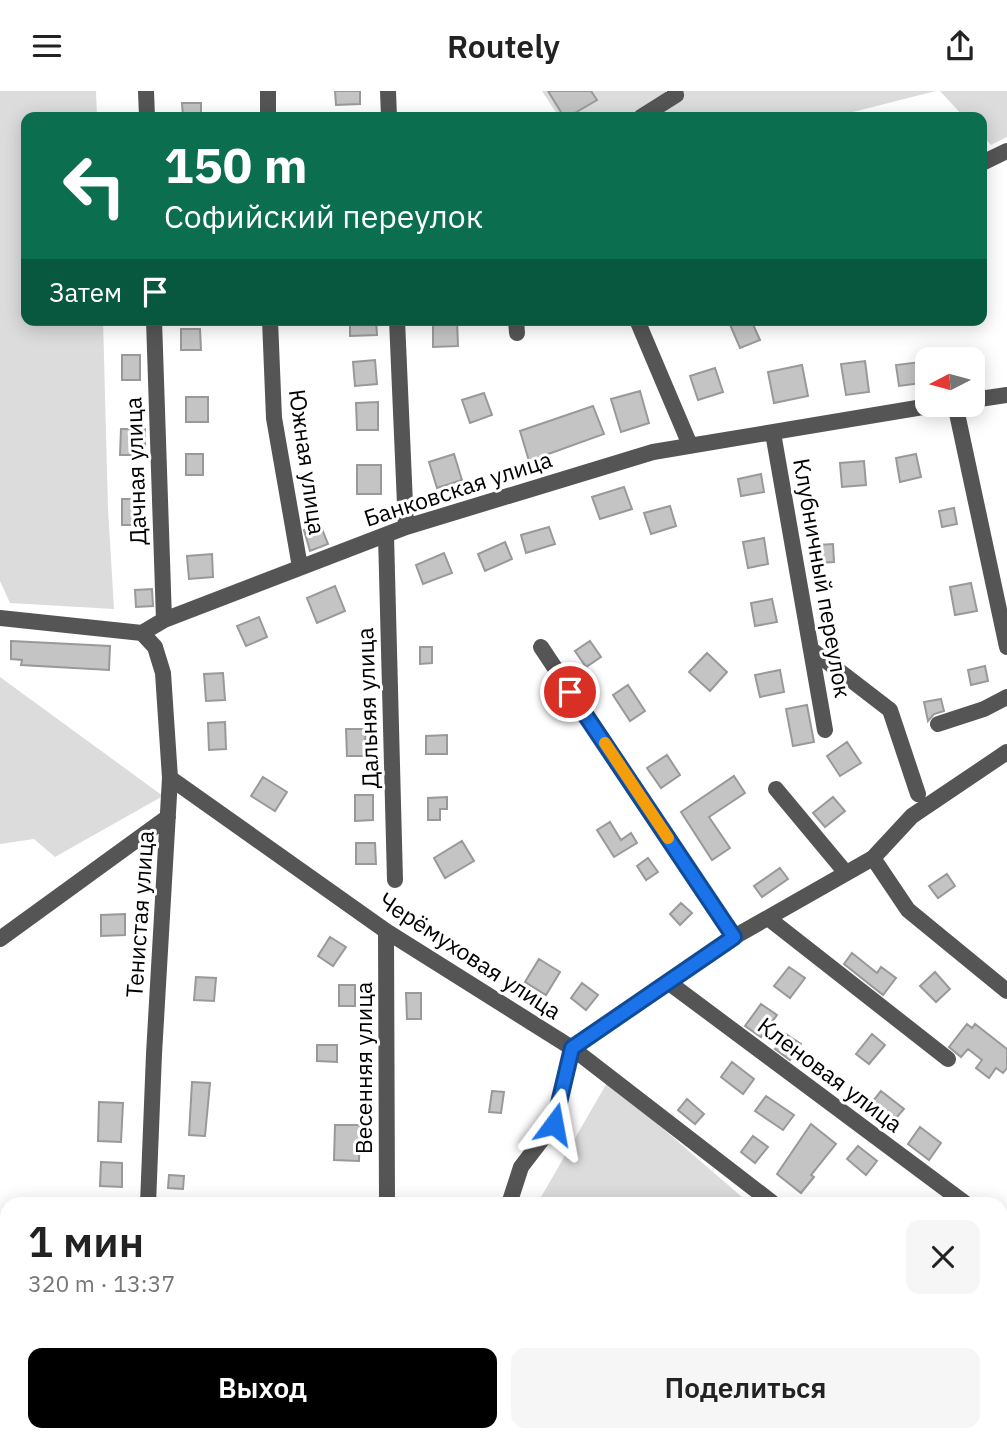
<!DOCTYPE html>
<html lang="ru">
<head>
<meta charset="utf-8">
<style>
	:root { --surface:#fff; --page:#f6f6f6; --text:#222; --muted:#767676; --accent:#000 }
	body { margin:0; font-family:"IBM Plex Sans",sans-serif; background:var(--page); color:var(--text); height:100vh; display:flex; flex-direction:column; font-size:26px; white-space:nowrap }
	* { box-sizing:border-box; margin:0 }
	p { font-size:23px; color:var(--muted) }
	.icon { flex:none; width:38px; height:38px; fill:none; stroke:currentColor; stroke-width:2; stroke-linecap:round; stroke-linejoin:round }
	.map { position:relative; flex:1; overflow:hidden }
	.sheet { position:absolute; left:0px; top:1106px; width:1008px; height:245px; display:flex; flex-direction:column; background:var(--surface); border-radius:21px 21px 0 0; box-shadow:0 4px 18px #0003 }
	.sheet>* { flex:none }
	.banner { position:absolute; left:21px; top:21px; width:966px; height:214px; border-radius:14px; box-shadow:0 4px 18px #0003; background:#0b6e4f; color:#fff; overflow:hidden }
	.needle { width:46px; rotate:264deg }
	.fabs { position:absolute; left:915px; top:256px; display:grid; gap:14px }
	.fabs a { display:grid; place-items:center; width:70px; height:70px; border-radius:14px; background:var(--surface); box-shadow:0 4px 18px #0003; font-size:35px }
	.pin { position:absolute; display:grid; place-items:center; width:60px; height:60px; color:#fff; margin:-30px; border:4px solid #fff; border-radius:50%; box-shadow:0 2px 7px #0007 }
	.me { position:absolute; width:77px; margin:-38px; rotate:13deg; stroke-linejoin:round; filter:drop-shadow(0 0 5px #0008) }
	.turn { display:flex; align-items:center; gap:24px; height:147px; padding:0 28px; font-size:32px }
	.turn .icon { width:91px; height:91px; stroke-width:2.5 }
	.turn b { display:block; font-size:49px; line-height:60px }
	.then { display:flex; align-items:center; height:66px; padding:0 28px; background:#0003; gap:14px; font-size:26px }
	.round { display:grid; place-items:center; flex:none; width:74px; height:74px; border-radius:14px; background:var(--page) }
	.headline { display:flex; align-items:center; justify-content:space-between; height:119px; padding:0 28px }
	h1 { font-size:42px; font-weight:600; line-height:52px }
	.action { display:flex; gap:14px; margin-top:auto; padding:14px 28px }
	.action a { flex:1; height:80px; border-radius:14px; background:var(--accent); color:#fff; font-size:28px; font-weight:600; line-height:80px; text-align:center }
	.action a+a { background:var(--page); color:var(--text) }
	header { display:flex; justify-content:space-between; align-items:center; height:91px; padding:0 28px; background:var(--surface); font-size:32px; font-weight:600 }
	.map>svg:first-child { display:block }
	.green { fill:#dcdcdc }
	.building { fill:#c4c4c4; stroke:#999; stroke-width:2 }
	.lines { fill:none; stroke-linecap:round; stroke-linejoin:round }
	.minor { stroke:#555; stroke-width:16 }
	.route-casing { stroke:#114b97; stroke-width:18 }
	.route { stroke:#1a73e8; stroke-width:12 }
	.slow { stroke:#f59e0b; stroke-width:12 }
	.labels { text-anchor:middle; stroke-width:6; stroke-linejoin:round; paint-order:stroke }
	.street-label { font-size:23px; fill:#000; stroke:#fff }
</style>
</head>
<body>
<header><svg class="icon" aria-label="menu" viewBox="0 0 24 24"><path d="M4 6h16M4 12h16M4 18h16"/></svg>Routely<svg class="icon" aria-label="share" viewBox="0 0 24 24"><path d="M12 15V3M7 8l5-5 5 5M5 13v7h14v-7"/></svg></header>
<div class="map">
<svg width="1007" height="1351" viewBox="0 0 1007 1351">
	<rect width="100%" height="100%" fill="#fff"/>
	<!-- green -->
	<path class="green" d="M0 0H96L97 26H26V229H103L108 418 114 518 10 512 0 490Z
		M542 0H936L833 26H559Z
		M940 0H1007V46L991 54 982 44V26H964Z
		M0 586 163 705 55 766 34 748 0 753Z
		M608 990 750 1113H537Z
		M686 1344H904L915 1351H694Z"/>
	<!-- building -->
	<path class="building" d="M335 0H360V13L336 14Z
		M548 0H591L597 9 568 26H564Z
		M182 12H201V26H183Z
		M350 229H376L377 244 350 245Z
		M433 229H457L458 255 433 256Z
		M728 229H751L760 249 740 257Z
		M181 238H200L201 259H181Z
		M122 264H140V289H122Z
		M375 269 377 293 355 295 353 271Z
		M865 270 869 301 846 304 841 273Z
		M920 271 922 292 899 295 896 274Z
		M802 274 808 305 774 312 768 281Z
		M715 277 723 301 698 309 690 285Z
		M640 300 649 332 621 341 611 308Z
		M484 302 492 324 470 332 462 309Z
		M186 306H208V331H186Z
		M378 311V339H357L356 312Z
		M593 315 604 343 529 370 520 340Z
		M121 338H145V364H120Z
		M186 363H203V384H186Z
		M454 363 462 389 437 397 429 371Z
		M916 363 921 386 900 391 896 367Z
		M864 370 866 394 842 396 840 372Z
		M357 374H381V403H357Z
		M761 383 764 401 741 405 738 388Z
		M624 396 632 418 600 428 592 406Z
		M122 408H139V434H122Z
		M670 415 676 435 651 443 644 422Z
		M954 417 957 433 942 436 939 420Z
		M320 433 328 453 310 460 304 439Z
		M549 436 555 453 526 462 521 444Z
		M764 447 768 473 748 477 743 451Z
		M505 451 512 468 485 480 478 463Z
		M833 453 834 471 820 472 818 454Z
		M444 462 452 482 423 493 416 474Z
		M212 463 213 486 189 488 187 465Z
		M971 492 977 520 955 524 950 496Z
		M335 495 345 520 317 532 307 507Z
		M152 498 153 515 136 516 135 499Z
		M772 508 777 531 755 535 751 512Z
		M259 526 267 546 246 555 237 535Z
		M11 550 110 555 109 579 21 574 22 569 11 568Z
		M590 550 601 566 586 576 575 560Z
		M420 556H432V572L420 573Z
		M707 562 727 581 710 600 689 581Z
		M985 575 988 590 971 594 968 579Z
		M780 579 784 601 760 606 755 584Z
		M223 582 225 609 206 610 204 583Z
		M628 594 645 620 630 630 613 604Z
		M941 608 944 620 934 623 928 630 924 611Z
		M807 614 814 651 793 655 786 618Z
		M225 631 226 658 209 659 208 632Z
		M346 638H365L366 665H347Z
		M447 644V663H426V645Z
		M847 651 861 672 840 685 827 665Z
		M667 664 680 684 661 697 647 677Z
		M734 685 745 702 709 726 730 757 712 769 681 721Z
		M263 686 287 701 275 720 251 705Z
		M355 704H373V729L355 730Z
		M447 706V718H440V729H428V707Z
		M833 706 845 720 825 736 813 722Z
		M610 731 621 749 631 742 637 752 614 766 597 739Z
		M462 750 474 770 445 787 434 767Z
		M356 752H375L376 773H356Z
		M648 767 658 781 646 789 637 775Z
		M780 777 788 788 762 806 754 795Z
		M947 783 955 795 938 807 929 795Z
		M681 812 692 822 680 834 670 823Z
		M125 823V844L101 845V824Z
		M330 846 346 856 333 875 318 865Z
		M852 862 877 882 881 876 896 887 883 904 844 873Z
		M539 868 560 881 546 904 525 891Z
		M789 876 805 887 790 907 774 895Z
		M935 881 950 898 936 911 920 895Z
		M196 886 216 887 214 910 194 909Z
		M582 892 598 904 586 919 571 907Z
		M339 894H355V915H339Z
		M406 902H421V928H407Z
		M761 913 777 924 761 946 745 935Z
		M967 933 972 937 975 933 1007 958V977L1003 982 996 977 989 987 976 977 982 969 968 958 961 966 949 956Z
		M786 943 801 953 790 969 775 958Z
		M872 943 885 954 869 973 856 963Z
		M317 954H337V971L317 970Z
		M732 971 754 988 743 1003 721 986Z
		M192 991 210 992 205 1045 189 1044Z
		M492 1000 504 1001 501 1022 489 1021Z
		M881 1000 904 1018 890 1034 868 1016Z
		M766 1005 794 1024 783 1039 755 1020Z
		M687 1008 704 1023 695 1033 678 1019Z
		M99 1011 123 1012 121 1051 98 1050Z
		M811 1033 836 1053 811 1084 814 1086 801 1102 777 1083Z
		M335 1034H360L359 1070 334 1069Z
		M920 1036 941 1052 929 1069 908 1053Z
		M753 1045 768 1056 755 1072 741 1061Z
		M858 1055 877 1070 866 1084 847 1068Z
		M101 1071 122 1072V1096L100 1095Z
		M169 1084 184 1085 183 1098 168 1097Z"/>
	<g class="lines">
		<!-- minor -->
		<path class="minor" d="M146 0 147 26
			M388 0 389 26
			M268 26V0
			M641 26 676 4 675 0
			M982 72 1007 60
			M154 229 164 529
			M270 229 274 327 300 476
			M397 229 406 436
			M516 229 517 242
			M637 229 690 354
			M973 309 1007 304
			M955 313 1007 556
			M773 342 825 639
			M386 444 395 789
			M0 527 142 542 164 529 406 436 653 361 941 313
			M142 542 155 556 163 582 170 687 154 963 148 1113
			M541 556 734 846
			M812 559 890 619 918 703
			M938 633 984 618 1007 606
			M170 687 386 840 572 957 774 1113
			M776 698 846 782
			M873 767 908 819 1007 900
			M768 827 948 968
			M386 840 387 1113
			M0 848 168 726
			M668 891 966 1113
			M509 1113 521 1076 554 1033 572 957 734 846 873 767 912 725 1007 661
			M638 1345 646 1351
			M139 1351V1344
			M370 1351 371 1344"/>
	</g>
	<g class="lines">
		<defs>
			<path id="route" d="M554 1033 572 957 734 846 570 601"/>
		</defs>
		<!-- route casing -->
		<use href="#route" class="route-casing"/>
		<!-- route -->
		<use href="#route" class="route"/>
		<!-- slow -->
		<path class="slow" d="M605 652 668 747"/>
	</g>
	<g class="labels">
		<!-- street labels -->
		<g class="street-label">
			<text transform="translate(307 371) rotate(82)" y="8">Южная улица</text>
			<text transform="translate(136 380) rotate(-92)" y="8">Дачная улица</text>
			<text transform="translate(458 398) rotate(-18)" y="8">Банковская улица</text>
			<text transform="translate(822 487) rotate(80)" y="8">Клубничный переулок</text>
			<text transform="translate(368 617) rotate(-92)" y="8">Дальняя улица</text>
			<text transform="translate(140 823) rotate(-86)" y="8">Тенистая улица</text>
			<text transform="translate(470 865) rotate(33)" y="8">Черёмуховая улица</text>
			<text transform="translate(364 977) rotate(-90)" y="8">Весенняя улица</text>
			<text transform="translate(830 984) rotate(37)" y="8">Кленовая улица</text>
		</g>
	</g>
</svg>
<div class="fabs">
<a><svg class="needle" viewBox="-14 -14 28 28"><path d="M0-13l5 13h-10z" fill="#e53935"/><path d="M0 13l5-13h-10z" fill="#767676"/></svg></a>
</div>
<div class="pin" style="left:570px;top:601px;background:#d93025"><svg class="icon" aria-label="arrive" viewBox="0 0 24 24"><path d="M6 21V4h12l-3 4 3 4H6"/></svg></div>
<svg class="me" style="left:554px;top:1033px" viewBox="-20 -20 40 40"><path d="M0-17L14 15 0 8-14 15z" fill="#1a73e8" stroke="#fff" stroke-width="4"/></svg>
<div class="banner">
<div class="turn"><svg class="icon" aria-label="left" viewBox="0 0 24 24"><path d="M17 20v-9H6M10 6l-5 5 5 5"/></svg><div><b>150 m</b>Софийский переулок</div></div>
<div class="then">Затем<svg class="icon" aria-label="arrive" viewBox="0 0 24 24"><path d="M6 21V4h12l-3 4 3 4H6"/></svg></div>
</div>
<section class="sheet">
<div class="headline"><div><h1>1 мин</h1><p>320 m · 13:37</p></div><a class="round"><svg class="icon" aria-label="close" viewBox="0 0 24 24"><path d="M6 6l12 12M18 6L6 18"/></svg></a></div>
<div class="action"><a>Выход</a><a>Поделиться</a></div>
</section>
</div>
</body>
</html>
